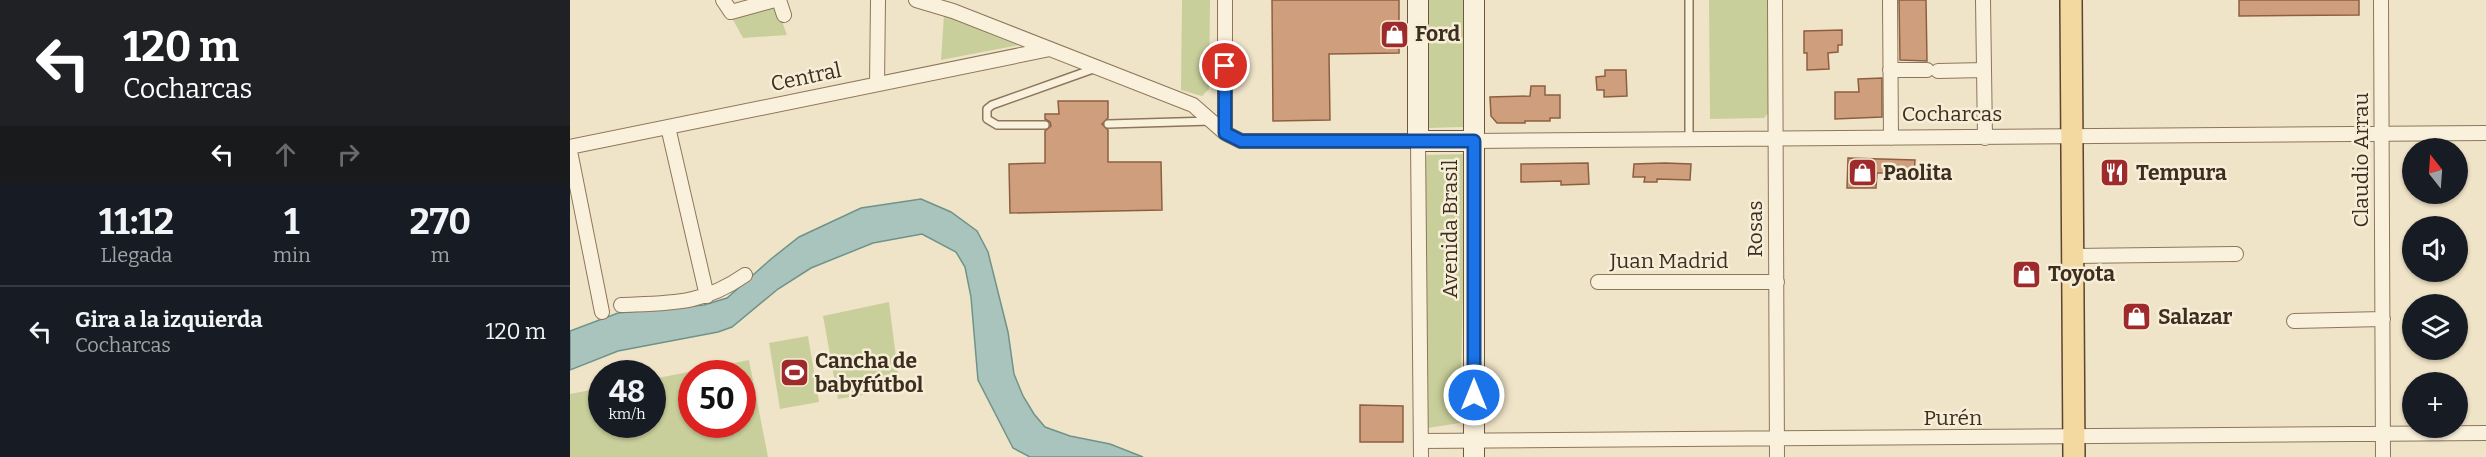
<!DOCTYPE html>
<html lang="es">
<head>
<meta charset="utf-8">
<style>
	:root { --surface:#171b24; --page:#242831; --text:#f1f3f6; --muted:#9ea1a6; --line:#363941 }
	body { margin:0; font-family:Bitter,serif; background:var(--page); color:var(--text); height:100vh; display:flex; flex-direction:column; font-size:22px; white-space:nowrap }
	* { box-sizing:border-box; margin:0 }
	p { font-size:20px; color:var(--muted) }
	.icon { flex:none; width:33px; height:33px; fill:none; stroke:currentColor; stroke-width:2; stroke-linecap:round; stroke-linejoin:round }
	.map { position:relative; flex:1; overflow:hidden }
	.sheet { display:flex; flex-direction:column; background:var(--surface); width:570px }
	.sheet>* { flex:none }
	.guide { background:#202124; color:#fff; overflow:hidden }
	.needle { width:39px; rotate:343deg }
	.tools { position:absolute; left:1832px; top:138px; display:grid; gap:12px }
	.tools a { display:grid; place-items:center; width:66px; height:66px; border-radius:50%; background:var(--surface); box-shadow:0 2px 4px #0004; font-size:30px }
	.speed { position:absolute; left:18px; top:360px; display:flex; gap:12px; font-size:30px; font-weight:700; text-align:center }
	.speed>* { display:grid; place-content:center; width:78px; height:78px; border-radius:50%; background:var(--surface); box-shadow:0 2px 4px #0004; line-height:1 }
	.speed small { font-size:15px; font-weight:400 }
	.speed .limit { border:9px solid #d22; background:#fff; color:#111 }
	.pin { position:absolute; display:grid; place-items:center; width:51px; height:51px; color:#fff; margin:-26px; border:3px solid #fff; border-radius:50%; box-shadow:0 2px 6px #0007 }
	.me { position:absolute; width:66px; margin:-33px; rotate:0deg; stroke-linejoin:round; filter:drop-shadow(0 0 4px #0008) }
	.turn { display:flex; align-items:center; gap:21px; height:126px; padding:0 24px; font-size:27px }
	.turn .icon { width:78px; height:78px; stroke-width:2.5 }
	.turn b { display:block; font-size:42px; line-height:51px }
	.lanes { display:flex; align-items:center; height:57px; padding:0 24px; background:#0003; justify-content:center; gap:30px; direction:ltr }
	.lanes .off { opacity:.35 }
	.eta { display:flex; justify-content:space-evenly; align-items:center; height:102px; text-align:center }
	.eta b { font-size:36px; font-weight:700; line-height:42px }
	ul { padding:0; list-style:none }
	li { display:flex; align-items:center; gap:18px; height:90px; padding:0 24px; border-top:2px solid var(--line) }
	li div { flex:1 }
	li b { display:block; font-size:22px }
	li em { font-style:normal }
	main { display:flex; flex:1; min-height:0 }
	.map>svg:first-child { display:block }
	.green { fill:#c9cf9b; fill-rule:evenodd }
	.water { fill:#a9c4bc; stroke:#6f938a; stroke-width:1.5 }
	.building { fill:#cf9f7d; stroke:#8d5f41; stroke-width:1.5 }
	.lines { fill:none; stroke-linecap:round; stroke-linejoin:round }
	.lane-casing { stroke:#8d765c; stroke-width:10 }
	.street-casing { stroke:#8d765c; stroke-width:16 }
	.secondary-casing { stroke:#6f573f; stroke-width:22 }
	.primary-casing { stroke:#5b4430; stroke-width:24 }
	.lane { stroke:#faf1dc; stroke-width:7 }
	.street { stroke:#faf1dc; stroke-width:14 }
	.secondary { stroke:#faf1dc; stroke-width:20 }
	.primary { stroke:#f3d9a0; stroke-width:21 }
	.route-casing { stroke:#114b97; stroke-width:15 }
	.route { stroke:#1a73e8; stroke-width:10 }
	.labels { text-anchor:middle; stroke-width:5; stroke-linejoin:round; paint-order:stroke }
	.poi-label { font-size:21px; font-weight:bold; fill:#3d2e20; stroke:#f7eed8; text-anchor:start }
	.street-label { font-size:21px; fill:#3d2e20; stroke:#f7eed8 }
</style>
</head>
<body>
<main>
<section class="sheet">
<div class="guide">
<div class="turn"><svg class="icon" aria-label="left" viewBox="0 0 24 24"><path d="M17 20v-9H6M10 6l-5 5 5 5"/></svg><div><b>120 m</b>Cocharcas</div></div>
<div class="lanes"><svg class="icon" aria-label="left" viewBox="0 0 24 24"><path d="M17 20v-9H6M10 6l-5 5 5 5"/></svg><svg class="icon off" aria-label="ahead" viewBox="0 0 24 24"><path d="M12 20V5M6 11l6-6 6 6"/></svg><svg class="icon off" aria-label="right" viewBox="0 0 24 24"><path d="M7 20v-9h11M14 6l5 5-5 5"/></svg></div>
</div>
<div class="eta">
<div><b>11:12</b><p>Llegada</p></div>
<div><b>1</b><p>min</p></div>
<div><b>270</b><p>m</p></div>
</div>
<ul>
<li><svg class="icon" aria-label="left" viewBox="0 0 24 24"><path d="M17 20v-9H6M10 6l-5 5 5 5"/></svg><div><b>Gira a la izquierda</b><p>Cocharcas</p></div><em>120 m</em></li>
</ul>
</section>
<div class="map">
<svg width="1916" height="457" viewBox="0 0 1916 457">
	<rect width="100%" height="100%" fill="#f0e4c8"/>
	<!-- green -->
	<path class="green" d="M612 0H640L639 89 632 96 611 90Z
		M858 0H893V127L858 128Z
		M1139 0H1199V112L1194 118 1140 119Z
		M206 5 217 35 173 38 162 18Z
		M374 14 449 45 371 60Z
		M896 154 890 423 858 428 855 155Z
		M319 302 330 389 268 399 253 316Z
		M238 336 249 402 210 409 199 343Z
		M179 360 198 457H0V394L31 388 32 424H82L83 379ZM122 374H172V424H122Z"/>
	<!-- water -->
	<path class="water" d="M351 199 381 212 407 231 418 252 438 332 444 374 453 396 464 414 475 427 500 436 540 444 573 457H460L443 448 408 380 401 297 395 267 386 252 352 234 303 243 241 268 208 289 162 327 148 332 48 351 0 370V331L48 313 134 305 157 298 201 259 229 237 291 208Z"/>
	<!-- building -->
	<path class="building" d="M702 0H829V53L759 54 760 120 703 121Z
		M1329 0H1356L1357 61 1330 60Z
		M1669 0H1789V15L1669 16Z
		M1272 30V45H1268V52L1258 53 1259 69 1237 70V53H1234V31Z
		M1035 70H1056L1057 96 1034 97V90H1027L1026 77 1035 76Z
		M1312 78V117L1265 119V92H1289L1288 79Z
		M961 86H975V95H990V118H980V121H955V123H927L921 116 920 97 960 96Z
		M488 101H538V118L532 124 538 130V162H591L592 210 440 213 439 164 475 163V131L481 126 480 122 475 119V114H489Z
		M1278 158 1345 160 1344 173H1307L1306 188H1277Z
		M1018 163 1019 184 991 185V181L951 182V164Z
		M1095 163 1121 164 1120 180 1087 179V182H1074L1075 177H1063L1064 164Z
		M790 405 833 406V442H790Z"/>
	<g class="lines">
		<defs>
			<path id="lane" d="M1119 0V139
				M538 124 641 121
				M475 125H427L417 119V109L422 105 526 68"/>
			<path id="street" d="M153 0 161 12 205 0
				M209 0 214 15
				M346 0 383 11 623 105 655 133 671 141H848L851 457
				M655 0V133
				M1205 0 1207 457
				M1320 0 1321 138
				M1413 0 1415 138
				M1811 0 1813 457
				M1320 70H1357
				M1368 71 1414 70
				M307 84 308 0
				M98 127 137 296
				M904 141 1916 133
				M0 147 480 49
				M0 151 32 312
				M1503 256 1666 254
				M1028 282H1207
				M51 305C101 303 132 305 175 275
				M1724 321 1813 319
				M851 441 1916 433"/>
			<path id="secondary" d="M848 0V141H904
				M904 0V457"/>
			<path id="primary" d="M1501 0 1504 457"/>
		</defs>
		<!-- lane casing -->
		<use href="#lane" class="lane-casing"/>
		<!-- street casing -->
		<use href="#street" class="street-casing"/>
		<!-- secondary casing -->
		<use href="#secondary" class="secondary-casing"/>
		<!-- primary casing -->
		<use href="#primary" class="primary-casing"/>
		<!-- lane -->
		<use href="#lane" class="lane"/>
		<!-- street -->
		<use href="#street" class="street"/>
		<!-- secondary -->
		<use href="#secondary" class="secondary"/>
		<!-- primary -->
		<use href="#primary" class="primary"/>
	</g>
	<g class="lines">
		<defs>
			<path id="route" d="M655 66V133L671 141H904V395"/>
		</defs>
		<!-- route casing -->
		<use href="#route" class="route-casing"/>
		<!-- route -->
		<use href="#route" class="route"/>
	</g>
	<!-- icons -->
	<defs>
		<symbol id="shop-square" viewBox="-11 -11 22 22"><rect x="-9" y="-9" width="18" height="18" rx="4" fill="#9e2a2b" stroke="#f7eed8"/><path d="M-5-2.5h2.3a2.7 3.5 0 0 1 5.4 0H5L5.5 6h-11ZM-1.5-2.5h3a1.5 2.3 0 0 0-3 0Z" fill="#fff"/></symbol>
		<symbol id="restaurant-square" viewBox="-11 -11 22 22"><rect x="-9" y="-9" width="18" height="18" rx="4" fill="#9e2a2b" stroke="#f7eed8"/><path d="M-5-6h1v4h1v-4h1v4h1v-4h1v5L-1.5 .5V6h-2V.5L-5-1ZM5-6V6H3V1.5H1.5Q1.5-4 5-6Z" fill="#fff"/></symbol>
		<symbol id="stadium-square" viewBox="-11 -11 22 22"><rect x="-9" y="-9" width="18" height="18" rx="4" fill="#9e2a2b" stroke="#f7eed8"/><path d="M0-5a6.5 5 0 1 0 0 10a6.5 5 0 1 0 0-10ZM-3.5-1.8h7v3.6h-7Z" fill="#fff"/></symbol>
	</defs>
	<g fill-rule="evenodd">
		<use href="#shop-square" x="808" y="18" width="33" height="33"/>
		<use href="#shop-square" x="1276" y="156" width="33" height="33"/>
		<use href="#restaurant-square" x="1528" y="156" width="33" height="33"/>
		<use href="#shop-square" x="1440" y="258" width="33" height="33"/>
		<use href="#shop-square" x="1550" y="300" width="33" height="33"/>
		<use href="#stadium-square" x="208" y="356" width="33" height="33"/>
	</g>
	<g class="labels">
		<!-- poi labels -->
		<g class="poi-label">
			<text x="845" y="41">Ford</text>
			<text x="1313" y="180">Paolita</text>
			<text x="1566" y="180">Tempura</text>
			<text x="1478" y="281">Toyota</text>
			<text x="1588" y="324">Salazar</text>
			<text x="245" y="368">Cancha de<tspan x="245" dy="24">babyfútbol</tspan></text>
		</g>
		<!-- street labels -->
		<g class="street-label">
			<text transform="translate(236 77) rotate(-12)" y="7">Central</text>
			<text x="1382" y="121">Cocharcas</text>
			<text transform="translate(1791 160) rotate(-90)" y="7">Claudio Arrau</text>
			<text transform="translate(880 229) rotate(-90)" y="7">Avenida Brasil</text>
			<text transform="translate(1185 229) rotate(-90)" y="7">Rosas</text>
			<text x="1099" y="268">Juan Madrid</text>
			<text x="1383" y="425">Purén</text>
		</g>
	</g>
</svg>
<div class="tools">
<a><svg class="needle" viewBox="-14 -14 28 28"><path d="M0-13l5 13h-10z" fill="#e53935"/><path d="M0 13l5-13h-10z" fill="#9ea1a6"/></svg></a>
<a><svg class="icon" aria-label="sound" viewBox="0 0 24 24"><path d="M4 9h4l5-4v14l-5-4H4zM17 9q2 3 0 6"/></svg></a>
<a><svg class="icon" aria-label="layers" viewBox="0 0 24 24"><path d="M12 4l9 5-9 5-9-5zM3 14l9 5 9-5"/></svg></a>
<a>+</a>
</div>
<div class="speed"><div>48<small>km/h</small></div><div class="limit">50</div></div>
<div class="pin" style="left:655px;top:66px;background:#d93025"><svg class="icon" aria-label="arrive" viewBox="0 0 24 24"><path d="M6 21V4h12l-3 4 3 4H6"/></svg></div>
<svg class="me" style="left:904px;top:395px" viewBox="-20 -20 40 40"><circle r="17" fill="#1a73e8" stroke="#fff" stroke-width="3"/><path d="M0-11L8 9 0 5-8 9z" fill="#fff"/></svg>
</div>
</main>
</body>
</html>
